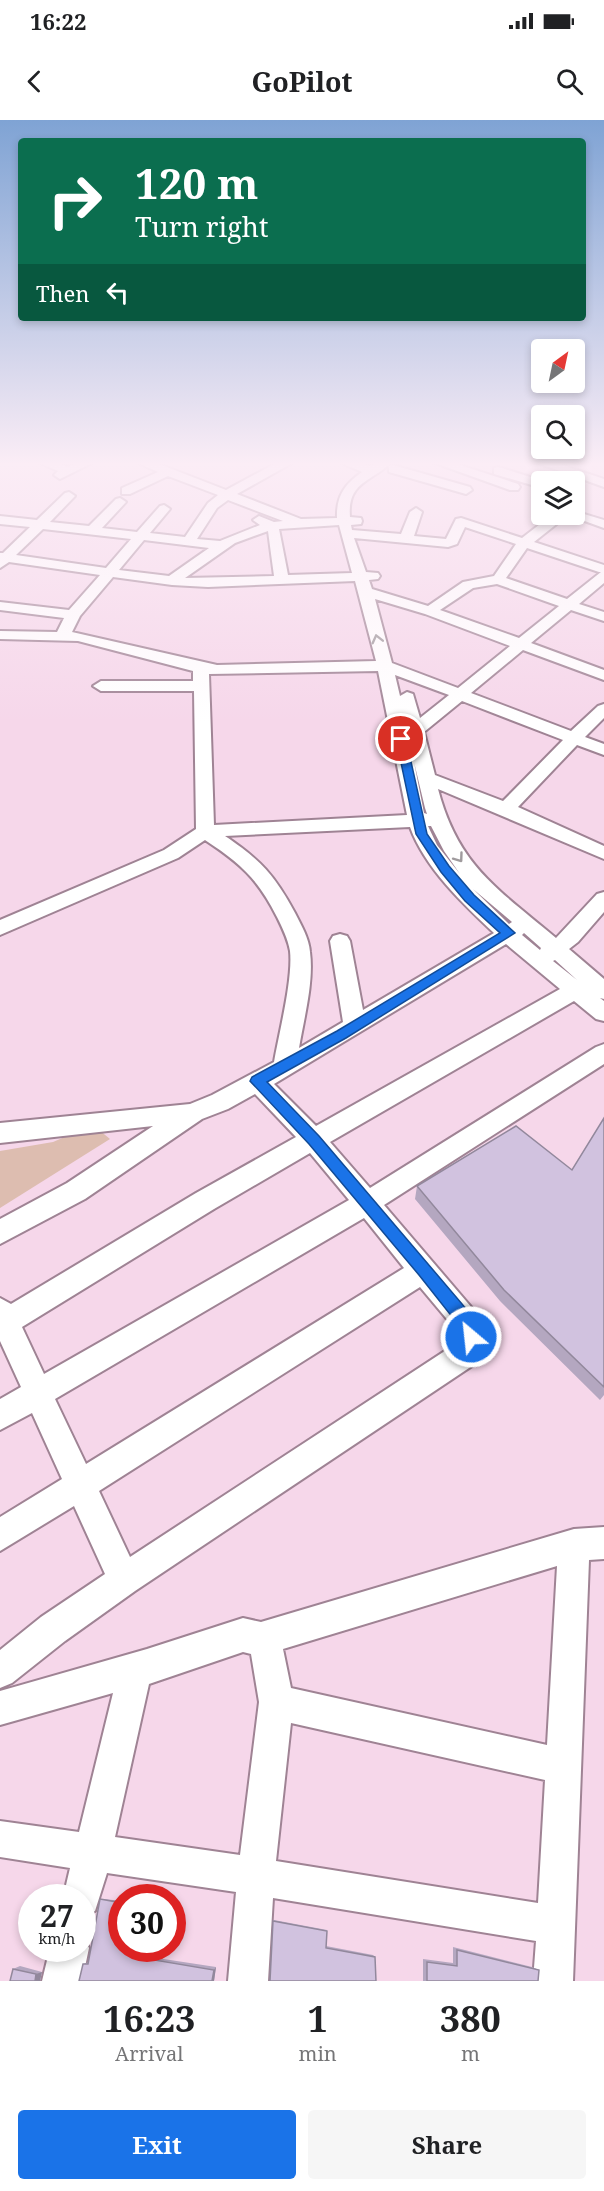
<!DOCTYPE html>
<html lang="en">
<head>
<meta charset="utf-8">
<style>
	:root { --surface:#fff; --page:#f6f6f6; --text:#202124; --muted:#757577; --accent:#1a73e8 }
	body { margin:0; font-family:"Noto Serif",serif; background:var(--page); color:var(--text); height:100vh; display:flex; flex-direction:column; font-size:22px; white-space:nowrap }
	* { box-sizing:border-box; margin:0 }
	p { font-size:20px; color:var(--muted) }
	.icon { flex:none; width:33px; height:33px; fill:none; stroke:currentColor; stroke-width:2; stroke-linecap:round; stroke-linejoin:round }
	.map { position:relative; height:1861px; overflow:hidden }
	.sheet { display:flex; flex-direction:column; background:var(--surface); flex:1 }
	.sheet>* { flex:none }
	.guide { position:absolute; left:18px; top:18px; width:568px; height:183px; border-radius:6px; box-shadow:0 3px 9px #0003; background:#0b6e4f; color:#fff; overflow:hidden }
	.needle { width:39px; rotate:33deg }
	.buttons { position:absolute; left:531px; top:219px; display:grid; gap:12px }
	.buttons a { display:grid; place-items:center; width:54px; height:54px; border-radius:6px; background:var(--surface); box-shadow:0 3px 9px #0003; font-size:30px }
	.speed { position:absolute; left:18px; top:1764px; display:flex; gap:12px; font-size:30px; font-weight:700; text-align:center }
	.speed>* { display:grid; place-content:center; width:78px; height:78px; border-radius:50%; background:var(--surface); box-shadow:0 3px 9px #0003; line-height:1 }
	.speed small { font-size:15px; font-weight:400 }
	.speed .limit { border:9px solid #d22; background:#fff; color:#111 }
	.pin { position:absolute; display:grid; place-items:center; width:51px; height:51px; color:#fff; margin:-26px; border:3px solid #fff; border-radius:50%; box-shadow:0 2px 6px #0007 }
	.me { position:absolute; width:66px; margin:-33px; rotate:332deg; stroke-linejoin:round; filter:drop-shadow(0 0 4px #0008) }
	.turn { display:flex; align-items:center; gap:21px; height:126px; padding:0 18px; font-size:27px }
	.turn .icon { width:78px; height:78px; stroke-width:2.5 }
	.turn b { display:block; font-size:42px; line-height:51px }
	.then { display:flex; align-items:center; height:57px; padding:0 18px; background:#0003; gap:12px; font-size:22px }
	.eta { display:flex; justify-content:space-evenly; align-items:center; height:102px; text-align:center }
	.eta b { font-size:36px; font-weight:700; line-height:42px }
	.action { display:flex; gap:12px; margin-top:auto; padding:12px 18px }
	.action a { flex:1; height:69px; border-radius:6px; background:var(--accent); color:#fff; font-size:24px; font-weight:700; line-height:69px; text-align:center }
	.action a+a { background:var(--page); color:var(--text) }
	.status { display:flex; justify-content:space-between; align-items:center; height:42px; padding:0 30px; background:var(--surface); direction:ltr }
	.status svg { height:16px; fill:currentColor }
	header { display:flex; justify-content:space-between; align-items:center; height:78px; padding:0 18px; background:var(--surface); font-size:27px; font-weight:700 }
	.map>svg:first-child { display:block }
	.green { fill:#ddbdb0 }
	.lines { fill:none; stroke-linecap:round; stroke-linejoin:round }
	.minor-casing { stroke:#9f8394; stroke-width:4 }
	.minor { fill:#fff; fill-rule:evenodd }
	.wall { fill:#b4a7c0 }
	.shaded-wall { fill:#92889c }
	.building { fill:#d1c2df; stroke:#92889c; stroke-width:1.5 }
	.oneway { stroke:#9f9a9d }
	.route { fill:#1a73e8; stroke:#114b97; stroke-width:1.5 }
</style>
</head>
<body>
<div class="status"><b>16:22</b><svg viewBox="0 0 49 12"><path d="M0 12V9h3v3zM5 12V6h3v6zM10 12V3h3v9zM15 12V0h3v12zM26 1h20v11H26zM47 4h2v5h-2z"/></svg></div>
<header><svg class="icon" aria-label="back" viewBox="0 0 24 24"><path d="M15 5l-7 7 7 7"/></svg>GoPilot<svg class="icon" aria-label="search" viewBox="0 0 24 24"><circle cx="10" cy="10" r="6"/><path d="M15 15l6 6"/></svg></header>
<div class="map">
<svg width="604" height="1861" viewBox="0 0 604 1861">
	<rect width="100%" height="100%" fill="#f6d7ea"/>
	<!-- green -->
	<path class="green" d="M93 1005 110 1019 0 1088V1031L53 1022Z"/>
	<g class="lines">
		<defs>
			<path id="minor" d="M38 342H56L68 347 77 342H94L60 359 54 355 58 351Z
				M136 342H154L226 370 278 342H294L237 374 301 399 337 398C336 376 345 364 362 352L339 342H358L370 346 377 342H392C371 362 347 362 350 397L361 398 362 401 361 404 351 405 352 410 401 414 410 392 416 388 422 392 414 416 446 419 456 399 461 398 522 418 553 394H574V391L604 400V408L568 395 534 422 604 445V463L579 484 604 492V501L571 490 531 523 604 550V560L523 530 471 573 571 611 598 586 604 584V598L585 617 604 624V635L577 625 518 687 604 726V739L438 669C458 746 498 769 556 818L597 774 604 772V792L578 822 569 829 604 859V879L600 878 604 881V901L596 899 574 881 330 1022 370 1068 596 927 604 924V944L384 1085 478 1195 485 1217 475 1244 135 1471 65 1521 12 1563 0 1568V1530L41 1497 105 1454 74 1386 0 1431V1397L62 1359 32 1293 0 1310V1279L21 1267 0 1221V1178L11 1184 196 1073 296 1017 255 974 228 989 202 999 85 1079 0 1124V1099L67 1063 153 1006 0 1023V1003L190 984 212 975 274 942C279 913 293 859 290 831 288 819 282 807 277 797 258 759 240 743 205 720L178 738 0 815V800L164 730 196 709 194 571H101L93 566 101 561H193V551L78 521 0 519V511L57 512 64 498 0 490V482L69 490 100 455 9 442 0 448V433H3L30 407 0 404V396L37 400 65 373 69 372 75 376 50 402 89 406 116 379 120 378 126 382 102 408 137 412 160 386 164 385 170 389 150 413 185 417 208 383 218 375 168 356 130 374H122V368L158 352ZM228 380 283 401 274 402 259 396 253 400 260 405 220 421 197 419 217 388ZM339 405 352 453 288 455 279 409ZM465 407 516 424 494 456 463 462 428 486 372 469 369 460 378 459 380 456 378 453 366 452 354 418 448 427 457 424ZM43 409 131 419 106 448 16 435ZM268 411 274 456 185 458 235 423ZM144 420 209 428 169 456 119 450ZM527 428 599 452H601L567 479 506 458ZM113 457 172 465 208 467 355 461 376 541 217 545 72 512 80 496ZM497 464 559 486 519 518 440 490 473 468ZM375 479 425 494 510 526 458 568 392 543ZM378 551 407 695 214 705 209 554ZM395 555 449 575 420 598 413 574 407 572 400 576ZM462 581 563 620 503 681 435 655 424 612ZM414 642 425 688 427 694 424 693ZM428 706H431L444 731 460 754 437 725ZM410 707C425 748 463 784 494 813L363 890 350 821 347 816 340 814 333 816 330 821 343 902 299 928C304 898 314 862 310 832 309 818 301 805 295 793 275 756 261 740 225 716ZM473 769 512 802 509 804ZM524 813 541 828 540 830 522 815ZM506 824 560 869 316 1006 274 964ZM555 840 577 860 553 841ZM310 1033 349 1080 44 1254 22 1207 214 1089ZM364 1098 404 1148 86 1344 55 1279ZM420 1167 456 1210 457 1217 454 1225 130 1437 99 1371Z
				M432 342H451L518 364 520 367 518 370H510Z
				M535 342H554L604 359V367Z
				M393 345 470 367 472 370 466 374 389 352V346Z
				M498 347 502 348 546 362H542V368L494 354V348Z
				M604 1407V1439L589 1440 573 1861H533L536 1821 273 1778 268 1861H228L236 1772 107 1753 95 1791 82 1797V1778H63L70 1748 0 1737V1701L79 1712 113 1573 0 1605V1571L147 1529 243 1498 261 1502 574 1409ZM557 1446 547 1625 291 1568 283 1529ZM243 1532 251 1534 259 1582 240 1735 115 1717 149 1564ZM291 1603 545 1660 538 1783 276 1741Z
				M82 1814 89 1828 82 1861H42L50 1828H82Z"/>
		</defs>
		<!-- minor casing -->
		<use href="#minor" class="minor-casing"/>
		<!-- minor -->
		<use href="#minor" class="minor"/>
	</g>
	<!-- wall -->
	<path class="wall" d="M604 998V1275L600 1280 500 1181 415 1079 417 1066 572 1050Z
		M100 1779H104L122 1781V1828H159L157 1838 216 1847 214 1861 83 1844 89 1842Z
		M274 1800 327 1810 326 1826 373 1835 375 1837 376 1861 273 1801Z
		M453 1827 532 1847 539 1850 538 1861H423V1839L453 1843Z
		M20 1846 42 1852 40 1861H10L13 1849Z"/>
	<!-- shaded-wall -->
	<path class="shaded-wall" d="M156 1828H159L157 1838 154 1840Z
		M216 1847 214 1861H212L214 1850Z
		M42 1852 40 1861H35L36 1854Z"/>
	<!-- building -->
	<path class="building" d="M604 998V1267L504 1170 417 1066 516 1006 572 1050Z
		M100 1779 122 1783V1828H156L154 1840 214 1850 212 1861H79L83 1844H88Z
		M273 1801 327 1811 326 1828 375 1837 376 1861H270Z
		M457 1830 539 1850 538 1861H427V1842L457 1846Z
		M13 1849 36 1854 35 1861H10Z"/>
	<!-- one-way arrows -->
	<defs><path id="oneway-chevron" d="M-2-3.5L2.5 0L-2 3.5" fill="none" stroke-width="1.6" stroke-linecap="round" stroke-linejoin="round" transform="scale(1.5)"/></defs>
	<g class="oneway">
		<use href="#oneway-chevron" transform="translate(377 519) rotate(-104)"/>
		<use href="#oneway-chevron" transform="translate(459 738) rotate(54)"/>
	</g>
	<!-- sky -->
	<linearGradient id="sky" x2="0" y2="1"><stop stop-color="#7fa3d4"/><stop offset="0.57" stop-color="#fbedf6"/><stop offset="1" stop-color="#fbedf6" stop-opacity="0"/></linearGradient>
	<rect width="604" height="603" fill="url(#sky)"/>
	<!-- route -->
	<path class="route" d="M401 616 406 619 427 714 449 746 474 775 515 813 346 918 267 962 319 1016 474 1198 480 1217 477 1222 471 1225 465 1222 461 1208 419 1155 309 1024 250 961 252 957 337 911 500 813 465 781 441 752 416 714 396 619Z"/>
</svg>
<div class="buttons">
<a><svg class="needle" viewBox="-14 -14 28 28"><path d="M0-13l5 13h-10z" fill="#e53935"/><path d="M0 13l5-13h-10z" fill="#757577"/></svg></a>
<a><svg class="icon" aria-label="search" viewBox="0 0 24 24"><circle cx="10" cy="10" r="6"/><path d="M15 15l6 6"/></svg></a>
<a><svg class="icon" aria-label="layers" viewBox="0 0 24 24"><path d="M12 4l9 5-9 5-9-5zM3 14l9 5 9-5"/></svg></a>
</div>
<div class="speed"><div>27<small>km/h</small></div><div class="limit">30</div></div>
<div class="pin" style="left:401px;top:619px;background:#d93025"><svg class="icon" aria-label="arrive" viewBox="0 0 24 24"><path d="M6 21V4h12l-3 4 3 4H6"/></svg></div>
<svg class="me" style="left:471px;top:1217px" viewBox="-20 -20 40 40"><circle r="17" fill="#1a73e8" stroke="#fff" stroke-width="3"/><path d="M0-11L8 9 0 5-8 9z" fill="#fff"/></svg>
<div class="guide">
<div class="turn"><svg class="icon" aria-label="right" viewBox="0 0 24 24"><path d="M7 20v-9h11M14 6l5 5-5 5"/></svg><div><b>120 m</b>Turn right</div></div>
<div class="then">Then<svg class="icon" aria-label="left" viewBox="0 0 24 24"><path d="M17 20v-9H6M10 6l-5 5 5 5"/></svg></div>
</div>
</div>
<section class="sheet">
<div class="eta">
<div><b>16:23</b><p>Arrival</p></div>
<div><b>1</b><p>min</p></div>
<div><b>380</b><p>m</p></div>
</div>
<div class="action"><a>Exit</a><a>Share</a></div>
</section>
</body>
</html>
